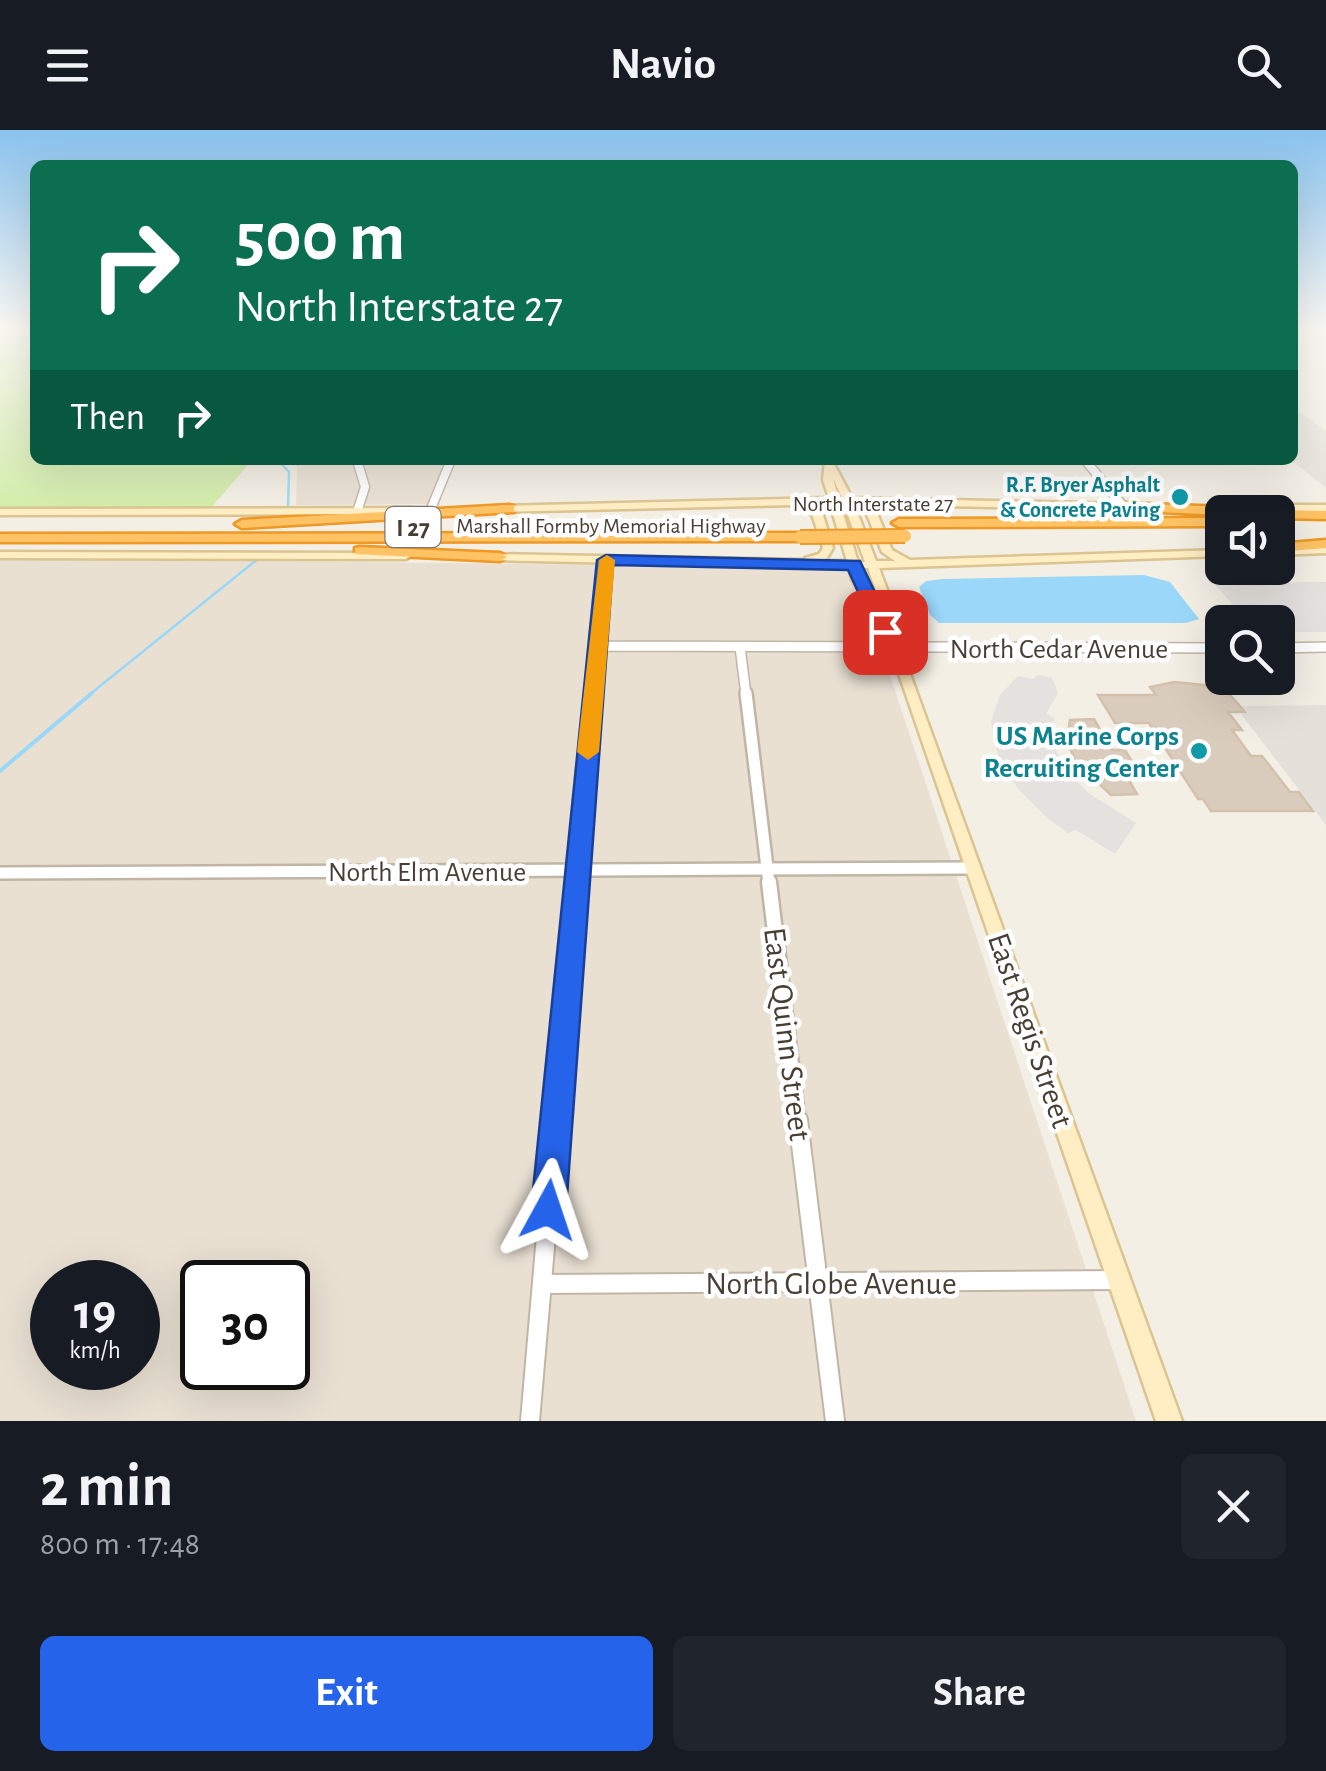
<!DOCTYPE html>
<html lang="en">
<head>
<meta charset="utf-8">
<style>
	:root { --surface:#171b24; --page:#20242c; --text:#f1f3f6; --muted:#9ea1a6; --accent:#2563eb }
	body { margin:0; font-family:"Alegreya Sans",sans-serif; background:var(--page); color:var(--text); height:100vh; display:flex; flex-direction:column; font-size:38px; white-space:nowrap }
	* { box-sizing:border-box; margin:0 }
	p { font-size:32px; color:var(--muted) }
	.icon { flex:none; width:55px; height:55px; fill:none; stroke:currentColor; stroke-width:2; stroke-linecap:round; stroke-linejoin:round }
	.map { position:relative; height:1291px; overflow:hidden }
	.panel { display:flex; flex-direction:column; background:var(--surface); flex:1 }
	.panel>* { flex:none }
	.top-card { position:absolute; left:30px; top:30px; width:1268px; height:305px; border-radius:15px; box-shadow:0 10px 40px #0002; background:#0b6e4f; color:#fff; overflow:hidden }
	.fabs { position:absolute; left:1205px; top:365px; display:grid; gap:20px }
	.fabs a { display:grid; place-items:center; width:90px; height:90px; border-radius:15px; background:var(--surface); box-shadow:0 10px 40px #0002; font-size:50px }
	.speed { position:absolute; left:30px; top:1130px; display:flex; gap:20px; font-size:50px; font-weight:700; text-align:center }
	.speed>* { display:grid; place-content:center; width:130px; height:130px; border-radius:50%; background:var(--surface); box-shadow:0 10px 40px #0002; line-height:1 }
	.speed small { font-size:25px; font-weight:400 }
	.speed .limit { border:5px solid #111; border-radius:15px; background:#fff; color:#111 }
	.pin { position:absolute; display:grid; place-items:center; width:85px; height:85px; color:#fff; margin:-42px; border-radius:20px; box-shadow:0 5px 15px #0006 }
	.me { position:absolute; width:110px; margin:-55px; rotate:5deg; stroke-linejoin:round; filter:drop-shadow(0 0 8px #0008) }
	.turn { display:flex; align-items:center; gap:35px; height:210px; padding:0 40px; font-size:45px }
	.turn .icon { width:130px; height:130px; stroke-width:2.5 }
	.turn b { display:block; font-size:70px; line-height:85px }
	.then { display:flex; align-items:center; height:95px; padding:0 40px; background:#0003; gap:20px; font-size:38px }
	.round { display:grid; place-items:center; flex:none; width:105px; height:105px; border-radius:15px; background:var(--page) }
	.summary { display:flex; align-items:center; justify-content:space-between; height:170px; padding:0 40px }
	h1 { font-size:60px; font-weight:600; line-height:75px }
	.action { display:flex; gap:20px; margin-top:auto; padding:20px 40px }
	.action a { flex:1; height:115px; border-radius:15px; background:var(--accent); color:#fff; font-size:40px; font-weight:600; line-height:115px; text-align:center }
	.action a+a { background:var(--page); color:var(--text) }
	header { display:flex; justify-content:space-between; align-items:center; height:130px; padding:0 40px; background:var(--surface); font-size:45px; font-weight:600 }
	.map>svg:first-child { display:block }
	.residential { fill:#e9e0d2; fill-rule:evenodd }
	.industrial { fill:#e6e0da }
	.green { fill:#d2eda9 }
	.parking { fill:#e4e1de }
	.water { fill:#9ad7f8 }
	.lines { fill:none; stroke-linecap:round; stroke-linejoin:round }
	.stream-far1 { stroke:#9ad7f8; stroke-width:2.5 }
	.stream { stroke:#9ad7f8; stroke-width:4 }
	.building { fill:#daccbc; stroke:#d3c1ab; stroke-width:2.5 }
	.street-far4-casing { stroke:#c1b6a6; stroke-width:11 }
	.street-far3-casing { stroke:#c1b6a6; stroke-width:12 }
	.street-far2-casing { stroke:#c1b6a6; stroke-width:16 }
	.street-far1-casing { stroke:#c1b6a6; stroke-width:19 }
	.street-casing { stroke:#c1b6a6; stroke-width:22 }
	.secondary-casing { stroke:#dcc491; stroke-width:5 }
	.highway-casing { stroke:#ee9825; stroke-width:5 }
	.street-far4 { stroke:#fff; stroke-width:8 }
	.street-far3 { stroke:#fff; stroke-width:9 }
	.street-far2 { stroke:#fff; stroke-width:11 }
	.street-far1 { stroke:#fff; stroke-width:14 }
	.street { stroke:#fff; stroke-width:18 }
	.secondary { fill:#ffedc4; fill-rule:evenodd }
	.highway { fill:#ffc365; fill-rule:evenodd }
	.highway-bridge-casing { stroke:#ee9825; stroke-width:16; stroke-linecap:butt }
	.highway-bridge { stroke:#ffc365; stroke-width:12 }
	.route { fill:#2563eb; stroke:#184099; stroke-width:2.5 }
	.slow { fill:#f59e0b }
	.culture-dot { fill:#0f9aa8; stroke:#fff; stroke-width:4 }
	.labels { text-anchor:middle; stroke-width:9; stroke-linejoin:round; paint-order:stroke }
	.far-culture-label { font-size:22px; font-weight:bold; fill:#0d838f; stroke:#fff; text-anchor:end }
	.far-street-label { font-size:22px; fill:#473e34; stroke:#fff }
	.shield { fill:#fff; stroke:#7e7871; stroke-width:2.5 }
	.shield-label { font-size:25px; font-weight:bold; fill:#473e34 }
	.street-label { font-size:28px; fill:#473e34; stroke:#fff }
	.culture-label { font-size:28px; font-weight:bold; fill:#0d838f; stroke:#fff; text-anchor:end }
	.near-street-label { font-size:32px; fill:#473e34; stroke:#fff }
</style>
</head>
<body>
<header><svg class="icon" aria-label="menu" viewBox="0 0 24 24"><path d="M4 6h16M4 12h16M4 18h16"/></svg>Navio<svg class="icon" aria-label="search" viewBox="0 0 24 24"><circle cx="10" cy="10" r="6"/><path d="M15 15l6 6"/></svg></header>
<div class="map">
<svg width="1326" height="1291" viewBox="0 0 1326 1291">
	<rect width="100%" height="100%" fill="#f4efe5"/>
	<!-- residential -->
	<path class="residential" d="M289 330H447L428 374 296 375 297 336Z
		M0 428 703 436 842 438 852 443 893 554 1136 1291H0ZM52 1152H138V1238H52ZM202 1152H288V1238H202Z"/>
	<!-- industrial -->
	<path class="industrial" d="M1293 277 1326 301V358L1291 330Z
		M1326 575V695L1241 584 1249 583 1242 576Z"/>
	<!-- green -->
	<path class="green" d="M0 200H35V330H252L211 378H0Z"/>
	<!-- parking -->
	<path class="parking" d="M1326 452V502H1278V492H1249L1213 453Z
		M1038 545 1052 548 1058 563 1046 584 1054 588 1052 611 1063 635 1087 662 1136 693 1115 724 1076 700 1068 703 1047 688 1019 660 999 630 991 591 1000 565 1018 546 1033 549Z"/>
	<!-- water -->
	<path class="water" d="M1144 445 1170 452 1199 489 1186 493H939L930 485 919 457 926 451 943 449Z"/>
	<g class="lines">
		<!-- stream-far1 -->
		<path class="stream-far1" d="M278 330 289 342 288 378
			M89 565 259 428"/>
		<!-- stream -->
		<path class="stream" d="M0 641 92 563"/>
	</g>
	<!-- building -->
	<path class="building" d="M1174 552 1223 557 1245 582H1228L1242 600H1232L1251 626H1262L1290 662H1299L1313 681H1211L1203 669H1198L1149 593H1115L1098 565H1156L1150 557Z
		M1094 589 1112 620H1125L1137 640H1123L1137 664 1111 665 1075 631 1067 610 1070 590Z"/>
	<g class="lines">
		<defs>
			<path id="street-far4" d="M357 330 365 357 357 382
				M1085 330 1124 377
				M430 381 451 330"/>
			<path id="street-far3" d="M597 516 1222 518
				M740 517 746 565
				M1278 518 1326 517
				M593 565 605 430"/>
			<path id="street-far2" d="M746 563 769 754
				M0 743 974 738
				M577 754 593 563"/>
			<path id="street-far1" d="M769 752 798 993
				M556 993 577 752"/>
			<path id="street" d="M798 990 835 1291
				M542 1154 1120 1150
				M530 1291 556 990"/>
			<path id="secondary" d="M825 330H835L834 334 852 368 1137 374 1142 377 1137 380 892 375 877 383 892 420 910 430 1222 420V426L879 438 898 489V511L1182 1291H1156L890 518 852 449 849 438 489 430 484 427 489 424 804 430 805 428 819 424 823 418 812 384 796 375 495 382 490 379 495 376 829 368 823 350ZM833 348 842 368H838ZM830 374 847 431H819L827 428 833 418 822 382 810 375ZM840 374H844L865 432H858ZM854 374 877 375 866 382 882 422 895 431H876ZM860 438H868L886 488Z
				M1216 375H1326V381L1220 380 1216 379Z
				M0 379 412 378 417 381 412 384 0 385Z
				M1326 417V423L1278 425V419Z
				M0 422 406 423 411 426 406 429 0 428Z"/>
			<path id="highway" d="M1124 373 1249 378 1256 382 1222 385 1119 380 1117 377Z
				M509 375 514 376V382L242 398 235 394 242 390Z
				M1273 381H1326V389L1278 388V382Z
				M1222 388V396L899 397 892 393 899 389Z
				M0 404 800 403 807 407 800 411 0 412Z
				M1326 410V418L1278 422V414Z
				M360 417 500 423 507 427 500 431 355 424V418Z
				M1222 419V427L1215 426V420Z"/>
		</defs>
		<!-- street-far4 casing -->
		<use href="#street-far4" class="street-far4-casing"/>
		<!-- street-far3 casing -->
		<use href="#street-far3" class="street-far3-casing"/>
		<!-- street-far2 casing -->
		<use href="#street-far2" class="street-far2-casing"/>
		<!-- street-far1 casing -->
		<use href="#street-far1" class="street-far1-casing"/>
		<!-- street casing -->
		<use href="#street" class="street-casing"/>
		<!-- secondary casing -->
		<use href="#secondary" class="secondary-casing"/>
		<!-- highway casing -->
		<use href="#highway" class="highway-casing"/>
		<!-- street-far4 -->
		<use href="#street-far4" class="street-far4"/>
		<!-- street-far3 -->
		<use href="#street-far3" class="street-far3"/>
		<!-- street-far2 -->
		<use href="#street-far2" class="street-far2"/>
		<!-- street-far1 -->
		<use href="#street-far1" class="street-far1"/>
		<!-- street -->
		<use href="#street" class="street"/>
		<!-- secondary -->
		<use href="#secondary" class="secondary"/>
		<!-- highway -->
		<use href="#highway" class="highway"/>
		<defs>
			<path id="highway-bridge" d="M800 407 905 406"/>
		</defs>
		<!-- highway-bridge casing -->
		<use href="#highway-bridge" class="highway-bridge-casing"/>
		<!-- highway-bridge -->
		<use href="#highway-bridge" class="highway-bridge"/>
	</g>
	<!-- sky -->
	<linearGradient id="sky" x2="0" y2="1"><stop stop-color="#89c2ee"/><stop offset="0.52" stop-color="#faf8f3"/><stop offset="1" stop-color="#faf8f3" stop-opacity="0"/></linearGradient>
	<rect width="1326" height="381" fill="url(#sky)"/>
	<!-- route -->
	<path class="route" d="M606 425 860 431 894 502 885 507 878 505 848 440 613 435 566 1080 561 1092 548 1097 536 1092 531 1080 597 430Z"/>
	<!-- slow -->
	<path class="slow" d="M607 425 615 430 599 622 588 630 577 622 599 430Z"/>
	<!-- markers -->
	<g class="culture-dot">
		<circle cx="1180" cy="367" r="10"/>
		<circle cx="1199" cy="621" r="10"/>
	</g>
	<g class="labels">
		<!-- far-culture labels -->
		<g class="far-culture-label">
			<text x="1160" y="362">R.F. Bryer Asphalt<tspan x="1160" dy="25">&amp; Concrete Paving</tspan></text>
		</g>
		<!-- far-street labels -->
		<g class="far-street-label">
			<text x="873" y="381">North Interstate 27</text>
			<text x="611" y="403">Marshall Formby Memorial Highway</text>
		</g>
		<!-- shield labels -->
		<rect class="shield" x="385.5" y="377" width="55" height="40" rx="8"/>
		<g class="shield-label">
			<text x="413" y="406">I 27</text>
		</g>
		<!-- street labels -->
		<g class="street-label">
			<text x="1059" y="528">North Cedar Avenue</text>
			<text x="427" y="751">North Elm Avenue</text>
		</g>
		<!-- culture labels -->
		<g class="culture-label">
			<text x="1179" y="615">US Marine Corps<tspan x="1179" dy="32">Recruiting Center</tspan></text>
		</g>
		<!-- near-street labels -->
		<g class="near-street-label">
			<text transform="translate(1031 900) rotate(71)" y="11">East Regis Street</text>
			<text transform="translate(788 904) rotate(83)" y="11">East Quinn Street</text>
			<text x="831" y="1164">North Globe Avenue</text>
		</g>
	</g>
</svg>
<div class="fabs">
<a><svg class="icon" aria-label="sound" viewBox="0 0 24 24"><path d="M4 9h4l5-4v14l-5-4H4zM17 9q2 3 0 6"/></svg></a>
<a><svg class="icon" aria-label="search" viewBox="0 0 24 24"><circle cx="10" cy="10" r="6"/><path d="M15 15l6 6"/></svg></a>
</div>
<div class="speed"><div>19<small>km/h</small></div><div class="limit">30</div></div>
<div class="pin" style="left:885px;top:502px;background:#d93025"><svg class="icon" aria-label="arrive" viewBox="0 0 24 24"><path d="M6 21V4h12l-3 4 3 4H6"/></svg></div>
<svg class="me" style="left:548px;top:1080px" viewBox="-20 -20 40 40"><path d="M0-17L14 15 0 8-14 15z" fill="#2563eb" stroke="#fff" stroke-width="4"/></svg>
<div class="top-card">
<div class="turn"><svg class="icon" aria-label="right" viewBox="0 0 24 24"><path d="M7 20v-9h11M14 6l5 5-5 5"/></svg><div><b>500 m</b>North Interstate 27</div></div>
<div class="then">Then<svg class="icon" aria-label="right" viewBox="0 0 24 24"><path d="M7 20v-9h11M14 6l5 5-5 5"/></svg></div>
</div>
</div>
<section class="panel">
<div class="summary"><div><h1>2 min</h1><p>800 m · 17:48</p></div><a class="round"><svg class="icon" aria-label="close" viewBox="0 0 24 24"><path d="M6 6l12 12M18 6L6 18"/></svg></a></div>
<div class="action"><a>Exit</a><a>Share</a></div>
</section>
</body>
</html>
